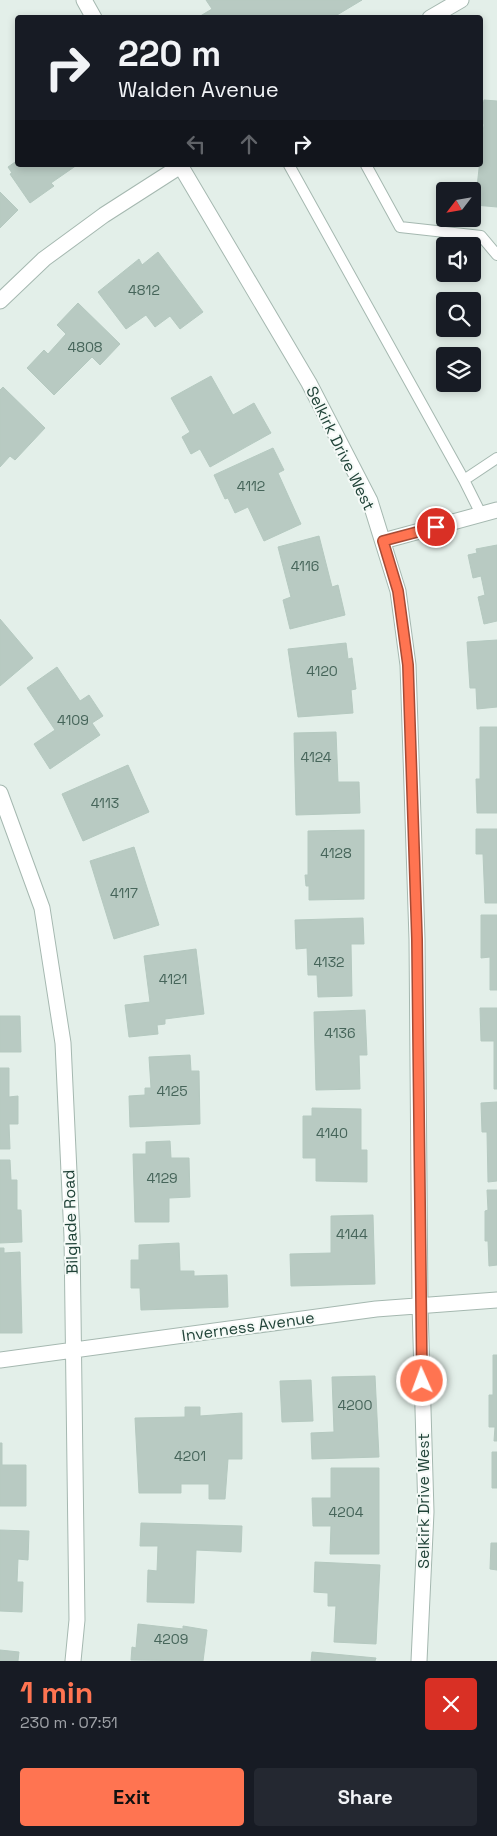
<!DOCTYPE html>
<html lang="en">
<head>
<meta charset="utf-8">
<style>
	:root { --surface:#171b24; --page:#242831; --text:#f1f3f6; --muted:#9ea1a6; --accent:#ff7451 }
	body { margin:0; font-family:"Space Grotesk",sans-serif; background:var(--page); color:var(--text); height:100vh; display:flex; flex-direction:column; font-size:19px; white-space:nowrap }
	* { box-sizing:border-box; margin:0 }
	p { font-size:16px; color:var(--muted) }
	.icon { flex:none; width:28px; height:28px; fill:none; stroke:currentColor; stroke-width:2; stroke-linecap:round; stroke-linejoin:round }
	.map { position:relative; height:1661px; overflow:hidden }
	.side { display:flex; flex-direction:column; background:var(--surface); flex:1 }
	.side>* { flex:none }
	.hud { position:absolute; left:15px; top:15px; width:468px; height:152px; border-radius:5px; box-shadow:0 2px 8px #0003; background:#171b24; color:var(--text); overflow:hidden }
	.needle { width:32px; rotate:239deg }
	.buttons { position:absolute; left:436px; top:182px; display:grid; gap:10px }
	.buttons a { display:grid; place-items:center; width:45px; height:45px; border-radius:5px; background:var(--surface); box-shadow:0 2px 8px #0003; font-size:25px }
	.pin { position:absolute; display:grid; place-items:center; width:42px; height:42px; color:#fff; margin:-21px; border:2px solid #fff; border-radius:50%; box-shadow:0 1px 5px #0007 }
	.me { position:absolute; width:55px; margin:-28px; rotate:358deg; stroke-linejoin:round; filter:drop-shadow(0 0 4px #0008) }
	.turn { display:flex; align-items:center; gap:18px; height:105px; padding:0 20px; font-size:22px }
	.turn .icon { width:65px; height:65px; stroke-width:2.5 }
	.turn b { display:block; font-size:35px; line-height:42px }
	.lanes { display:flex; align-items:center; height:48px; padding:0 20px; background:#0003; justify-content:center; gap:25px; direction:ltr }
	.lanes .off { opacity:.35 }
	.round { display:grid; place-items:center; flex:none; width:52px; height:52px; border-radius:5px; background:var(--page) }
	.overview { display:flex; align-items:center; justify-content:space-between; height:85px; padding:0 20px }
	h1 { font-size:30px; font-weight:800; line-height:38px; color:var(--accent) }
	.button { display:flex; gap:10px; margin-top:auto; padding:10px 20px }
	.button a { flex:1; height:58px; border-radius:5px; background:var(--accent); color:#111; font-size:20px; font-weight:800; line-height:58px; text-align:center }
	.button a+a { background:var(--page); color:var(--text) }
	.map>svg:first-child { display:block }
	.building { fill:#b8cac2; stroke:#b5c9c0 }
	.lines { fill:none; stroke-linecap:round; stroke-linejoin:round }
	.lane-casing { stroke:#a5b8b0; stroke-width:12 }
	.street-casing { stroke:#a5b8b0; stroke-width:17 }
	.lane { stroke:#fff; stroke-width:10 }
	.street { stroke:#fff; stroke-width:15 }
	.route-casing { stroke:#a64b35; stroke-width:12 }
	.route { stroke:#ff7451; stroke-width:9 }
	.labels { text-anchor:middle; stroke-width:4; stroke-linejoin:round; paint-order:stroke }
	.number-label { font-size:14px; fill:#46655a }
	.street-label { font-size:16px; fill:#204338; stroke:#f5faf7 }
</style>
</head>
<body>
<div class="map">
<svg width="497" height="1661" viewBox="0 0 497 1661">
	<rect width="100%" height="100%" fill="#e3efe9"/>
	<!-- building -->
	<path class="building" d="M206 0H362L332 18H197L212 9Z
		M484 100 497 101V207L475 205 484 124 480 123Z
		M18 160V165H77L51 183 54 186 30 203 10 174 12 173 8 167Z
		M0 192 18 210 0 228Z
		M158 252 203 312 180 329 170 316 155 327 146 315 126 329 98 292 139 259 142 265Z
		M78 303 120 344 100 365 92 357 54 395 27 368 44 350 48 354 66 334 57 325Z
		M211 376 233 415 254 403 271 433 210 467 200 449 191 454 182 437 190 432 171 398Z
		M3 387 45 428 15 460 10 456 0 467V390Z
		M273 448 284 470 278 473 301 524 264 541 248 507 235 513 228 498 225 499 214 475Z
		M319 536 332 587 338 585 345 615 290 629 283 600 291 597 278 547Z
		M497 545V621L484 624 478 597 485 595 481 576 473 578 468 555 477 553 476 549Z
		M0 619 33 658 0 686Z
		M497 640V707L477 709 476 688H470L467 642Z
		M346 643 348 659 352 658 356 689 351 690 353 713 298 717 288 649Z
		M57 667 80 701 89 695 103 716 92 723 100 735 50 769 34 744 55 730 27 688Z
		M480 727H497V813H477L476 779H480Z
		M336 732 338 782H359L360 813 296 815 294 733Z
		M128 765 149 812 83 841 62 794Z
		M476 829H497V903H485L483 854H476Z
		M364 830V899L309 900V886H306L305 875H308V831Z
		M134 847 159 925 114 939 90 861Z
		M481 915H497V990H490V957L481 958Z
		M363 918 364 944H351L352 996 318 997 317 975H308L307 948 296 949 295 920Z
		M196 949 204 1014 165 1019V1024L157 1025 158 1034 129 1037 125 1005 150 1002 144 956Z
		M480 1008H497V1089H494V1041H481Z
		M365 1010 367 1055H359L360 1089 316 1090 314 1012Z
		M0 1016H20L21 1052H0Z
		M190 1055 191 1071H199L200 1124 130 1127 129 1096 145 1095V1088H151L149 1057Z
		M0 1068H9V1097L18 1096V1124H9L10 1149H0Z
		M497 1102V1181L488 1182 487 1132H482L481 1103Z
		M312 1108 361 1109V1150H367V1182L316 1181V1158H303V1116H312Z
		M170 1141 171 1158H189L190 1197 169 1198V1222H135L133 1154H146V1142Z
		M0 1160H10L11 1180H17V1210H21L22 1242 0 1243Z
		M487 1190H497V1265L489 1266 488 1241H485V1211L488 1210Z
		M373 1215 375 1284 291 1286 290 1254 331 1253V1216Z
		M179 1243 180 1271H194V1276L227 1275 228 1307 141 1310 140 1288H131V1260H139V1245Z
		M0 1248H4V1253L20 1252 22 1333H0Z
		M493 1355H497V1441H494L495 1427H489V1395H493Z
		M375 1376 379 1457 312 1459 311 1433 334 1432 332 1377Z
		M311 1380 313 1421 282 1422 280 1381Z
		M185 1407H200V1416L242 1413V1459H228L225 1499H209V1484H181V1493H139L135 1418 185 1417Z
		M0 1443H2V1465H26V1506H0Z
		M492 1452H497V1488H492Z
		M331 1468H379V1554H330L331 1526H313L312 1498H331Z
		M141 1523 242 1526 241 1552 196 1550 194 1603 147 1602 148 1570 157 1571 158 1546H140Z
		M0 1530 29 1531 28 1560 18 1559 17 1582H23L22 1612 0 1611Z
		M491 1543H497V1570L490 1569Z
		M315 1562 380 1565 376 1644 334 1642 336 1606H328V1593L314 1592Z
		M138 1624 183 1629V1626L207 1630 203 1661 131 1660 132 1647 136 1648Z
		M0 1650 19 1652 18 1661H0Z
		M312 1652 376 1658 375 1661H311Z"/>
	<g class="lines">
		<defs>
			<path id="lane" d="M289 165 464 480 481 514
				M366 165 400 227 481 236 497 255
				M464 480 497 458"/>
			<path id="street" d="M84 0 94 18
				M430 18 461 0
				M180 165 309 383 370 501 398 591 408 665 417 939 420 1306 426 1512 419 1661
				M0 301 44 259 104 215 182 165
				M383 541 497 510
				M0 793 42 908 63 1043 72 1237 77 1620 73 1661
				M0 1360 376 1309 497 1300"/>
		</defs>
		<!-- lane casing -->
		<use href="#lane" class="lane-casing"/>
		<!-- street casing -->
		<use href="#street" class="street-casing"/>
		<!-- lane -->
		<use href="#lane" class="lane"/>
		<!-- street -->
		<use href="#street" class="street"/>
	</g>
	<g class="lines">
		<defs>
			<path id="route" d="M422 1381 417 939 408 665 398 591 383 541 436 527"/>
		</defs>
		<!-- route casing -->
		<use href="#route" class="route-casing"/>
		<!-- route -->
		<use href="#route" class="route"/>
	</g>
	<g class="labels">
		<!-- number labels -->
		<g class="number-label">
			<text x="144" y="295">4812</text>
			<text x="85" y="352">4808</text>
			<text x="251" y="491">4112</text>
			<text x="305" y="571">4116</text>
			<text x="322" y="676">4120</text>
			<text x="73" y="725">4109</text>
			<text x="316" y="762">4124</text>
			<text x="105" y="808">4113</text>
			<text x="336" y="858">4128</text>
			<text x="124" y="898">4117</text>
			<text x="329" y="967">4132</text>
			<text x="173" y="984">4121</text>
			<text x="340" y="1038">4136</text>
			<text x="172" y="1096">4125</text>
			<text x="332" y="1138">4140</text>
			<text x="162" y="1183">4129</text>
			<text x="352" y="1239">4144</text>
			<text x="355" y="1410">4200</text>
			<text x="190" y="1461">4201</text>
			<text x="346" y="1517">4204</text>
			<text x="171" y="1644">4209</text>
		</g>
		<!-- street labels -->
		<g class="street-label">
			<text transform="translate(341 448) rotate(64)" y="6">Selkirk Drive West</text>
			<text transform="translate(70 1222) rotate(-92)" y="6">Bilglade Road</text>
			<text transform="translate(248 1326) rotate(-8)" y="6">Inverness Avenue</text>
			<text transform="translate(423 1501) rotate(-90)" y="6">Selkirk Drive West</text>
		</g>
	</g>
</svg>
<div class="buttons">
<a><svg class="needle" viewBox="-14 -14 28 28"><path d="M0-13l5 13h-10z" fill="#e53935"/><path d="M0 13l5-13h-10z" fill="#9ea1a6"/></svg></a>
<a><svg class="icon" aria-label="sound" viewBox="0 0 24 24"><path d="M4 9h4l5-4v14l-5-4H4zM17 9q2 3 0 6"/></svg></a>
<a><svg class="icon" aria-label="search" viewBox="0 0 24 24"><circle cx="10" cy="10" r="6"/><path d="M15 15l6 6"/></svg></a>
<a><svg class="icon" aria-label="layers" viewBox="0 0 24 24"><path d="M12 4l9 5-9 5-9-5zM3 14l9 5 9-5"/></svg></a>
</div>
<div class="pin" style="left:436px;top:527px;background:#d93025"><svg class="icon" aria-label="arrive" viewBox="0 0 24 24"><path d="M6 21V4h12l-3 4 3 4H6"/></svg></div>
<svg class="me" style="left:422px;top:1381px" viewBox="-20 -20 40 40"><circle r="17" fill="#ff7451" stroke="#fff" stroke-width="3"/><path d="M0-11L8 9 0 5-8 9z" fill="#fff"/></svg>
<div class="hud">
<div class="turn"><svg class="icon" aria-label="right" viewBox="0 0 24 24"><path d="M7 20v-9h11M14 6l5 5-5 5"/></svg><div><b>220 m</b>Walden Avenue</div></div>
<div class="lanes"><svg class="icon off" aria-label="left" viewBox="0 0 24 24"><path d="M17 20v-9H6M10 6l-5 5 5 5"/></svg><svg class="icon off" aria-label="ahead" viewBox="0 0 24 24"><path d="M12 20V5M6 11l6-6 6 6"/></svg><svg class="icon" aria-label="right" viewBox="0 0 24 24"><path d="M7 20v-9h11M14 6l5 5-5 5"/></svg></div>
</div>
</div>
<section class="side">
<div class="overview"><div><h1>1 min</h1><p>230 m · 07:51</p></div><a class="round" style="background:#d93025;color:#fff"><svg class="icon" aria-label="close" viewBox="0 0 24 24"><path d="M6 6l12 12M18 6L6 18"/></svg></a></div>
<div class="button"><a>Exit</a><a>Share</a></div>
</section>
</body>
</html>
